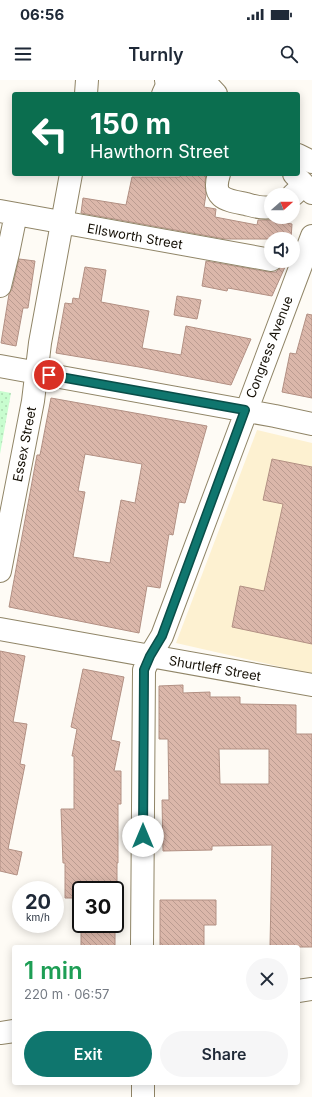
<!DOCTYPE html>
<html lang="en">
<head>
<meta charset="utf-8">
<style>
	:root { --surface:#fff; --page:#f6f6f7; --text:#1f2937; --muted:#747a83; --accent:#0f766e }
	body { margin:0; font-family:Inter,sans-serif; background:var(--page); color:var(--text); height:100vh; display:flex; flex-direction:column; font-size:15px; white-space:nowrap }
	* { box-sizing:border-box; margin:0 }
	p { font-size:13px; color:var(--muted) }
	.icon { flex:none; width:22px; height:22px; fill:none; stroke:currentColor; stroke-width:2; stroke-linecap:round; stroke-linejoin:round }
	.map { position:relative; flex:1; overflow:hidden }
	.details { position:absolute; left:12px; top:865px; width:288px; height:140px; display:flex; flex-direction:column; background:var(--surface); border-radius:4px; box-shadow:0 2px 10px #0003 }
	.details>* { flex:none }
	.hud { position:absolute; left:12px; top:12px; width:288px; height:84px; border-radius:4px; box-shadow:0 2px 10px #0003; background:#0b6e4f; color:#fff; overflow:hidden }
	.needle { width:26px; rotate:69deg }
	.controls { position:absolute; left:264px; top:108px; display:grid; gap:8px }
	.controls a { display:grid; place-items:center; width:36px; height:36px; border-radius:50%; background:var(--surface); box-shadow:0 2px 10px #0003; font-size:20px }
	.speed { position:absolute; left:12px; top:801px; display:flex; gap:8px; font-size:20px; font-weight:700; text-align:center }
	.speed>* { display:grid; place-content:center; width:52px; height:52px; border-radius:50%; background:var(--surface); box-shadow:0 2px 10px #0003; line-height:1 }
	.speed small { font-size:10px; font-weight:400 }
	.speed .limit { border:2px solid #111; border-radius:6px; background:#fff; color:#111 }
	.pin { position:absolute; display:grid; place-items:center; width:34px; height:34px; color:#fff; margin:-17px; border:2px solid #fff; border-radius:50%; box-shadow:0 1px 4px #0007 }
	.me { position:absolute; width:44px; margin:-22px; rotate:0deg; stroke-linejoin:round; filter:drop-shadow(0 0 3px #0008) }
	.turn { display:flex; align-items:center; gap:14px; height:84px; padding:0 12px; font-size:18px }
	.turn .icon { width:52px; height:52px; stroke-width:2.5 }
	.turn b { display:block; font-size:28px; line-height:34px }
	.round { display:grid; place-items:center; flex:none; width:42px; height:42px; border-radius:21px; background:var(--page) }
	.summary { display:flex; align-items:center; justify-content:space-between; height:68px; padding:0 12px }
	h1 { font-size:24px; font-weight:600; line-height:30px; color:#1e9e55 }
	.primary-button { display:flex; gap:8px; margin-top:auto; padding:8px 12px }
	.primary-button a { flex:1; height:46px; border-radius:24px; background:var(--accent); color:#fff; font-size:16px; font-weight:600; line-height:46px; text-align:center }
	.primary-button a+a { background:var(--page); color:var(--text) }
	.status { display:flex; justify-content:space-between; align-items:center; height:28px; padding:0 20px; background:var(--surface); direction:ltr }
	.status svg { height:11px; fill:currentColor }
	header { display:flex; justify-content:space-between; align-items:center; height:52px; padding:0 12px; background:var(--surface); font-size:18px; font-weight:600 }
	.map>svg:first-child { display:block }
	.built { fill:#fdf1d1 }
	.park { fill:url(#park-dots) }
	.building { fill:url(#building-back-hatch); stroke:#b29083; fill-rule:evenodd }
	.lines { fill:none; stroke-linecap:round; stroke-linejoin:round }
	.minor-casing { stroke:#908567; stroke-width:24 }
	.major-casing { stroke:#908567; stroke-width:24 }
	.minor { stroke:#fff; stroke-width:22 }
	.major { stroke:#fff; stroke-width:22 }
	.route-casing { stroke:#0a4d48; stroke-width:10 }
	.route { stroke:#0f766e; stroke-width:7 }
	.labels { text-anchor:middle; stroke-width:3.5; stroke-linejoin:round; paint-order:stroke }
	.street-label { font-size:13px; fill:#140f05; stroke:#fff }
</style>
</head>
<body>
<div class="status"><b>06:56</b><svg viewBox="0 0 49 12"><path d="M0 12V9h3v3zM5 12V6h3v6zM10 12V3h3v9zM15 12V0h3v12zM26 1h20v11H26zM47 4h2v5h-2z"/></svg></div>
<header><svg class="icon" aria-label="menu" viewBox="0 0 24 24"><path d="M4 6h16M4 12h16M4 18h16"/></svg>Turnly<svg class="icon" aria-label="search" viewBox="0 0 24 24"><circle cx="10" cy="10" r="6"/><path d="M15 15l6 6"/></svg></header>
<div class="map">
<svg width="312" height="1017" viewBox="0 0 312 1017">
	<defs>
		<pattern id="park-dots" width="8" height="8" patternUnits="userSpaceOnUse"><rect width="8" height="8" fill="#c8fdcf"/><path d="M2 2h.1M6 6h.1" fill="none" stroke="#abd8b0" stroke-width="1.8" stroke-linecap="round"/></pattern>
		<pattern id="building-back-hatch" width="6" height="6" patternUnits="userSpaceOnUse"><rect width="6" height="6" fill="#dbb7aa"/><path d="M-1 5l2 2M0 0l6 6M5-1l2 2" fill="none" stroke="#bb9c91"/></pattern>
	</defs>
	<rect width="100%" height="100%" fill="#fefbf5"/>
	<!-- built -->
	<path class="built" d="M257 350 312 363V594L176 563Z"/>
	<!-- park -->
	<path class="park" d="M0 311 11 313 0 374Z"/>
	<!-- building -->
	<path class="building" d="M181 94H206L205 102 206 114 204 127 216 129 215 137 257 145 258 140H270L292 144 291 159H225L81 133 83 118 126 125 132 97H180Z
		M19 179 35 181 28 228H23L16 266 1 263 9 214 12 209Z
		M206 181 269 192H276L281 186 285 187 272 216 228 208 227 211 202 206Z
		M85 187 106 190 101 222 149 231 142 268 181 275 186 246 251 259 231 305 139 287 56 273 65 223 72 224 73 218 79 219Z
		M177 216 201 220 197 239 174 235Z
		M307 234 312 235V318L282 312 290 273 296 274Z
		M51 318 207 346 185 423 179 422 173 455 169 454 160 508 147 506 139 553 9 527 37 375H40ZM85 374 142 384 135 423 121 420 110 483 73 477 85 412 78 411Z
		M272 379 312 387V564L232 547 240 506 264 511 283 424 263 420Z
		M0 571 25 576 13 642 27 644 20 684 25 685 8 769 22 772 17 795 0 791Z
		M83 589 124 597 111 660 120 662 114 691H121V724H118V783H117V810H81V818H65V783H63L61 729H74V676H72L77 649 71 647Z
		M183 605V613L210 612V617H240V624L296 625V654H312V867H270L272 765 212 766V770L163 771 162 720H169L168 659H159V606ZM219 669H269V704H220Z
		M160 820H216V845H204V867H160Z
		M81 844H115V867H81Z"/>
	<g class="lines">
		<defs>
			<path id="minor" d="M86 14 87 0
				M163 14 169 1
				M298 75 312 82
				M219 94C211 119 227 120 246 124 254 126 262 129 271 127
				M293 115 304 105
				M0 131 271 180
				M0 206 8 173 16 134
				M0 286 275 336 312 344
				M0 491 33 321 40 263 71 94
				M0 549 312 605
				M142 867 144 590 150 576 162 556 312 156
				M298 911 312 909
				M0 953 14 951
				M143 1003V1017"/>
			<path id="major" d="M166 0 197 14
				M203 0 216 14
				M294 94 312 113"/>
		</defs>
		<!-- minor casing -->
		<use href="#minor" class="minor-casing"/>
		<!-- major casing -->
		<use href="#major" class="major-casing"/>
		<!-- minor -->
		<use href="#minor" class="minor"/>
		<!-- major -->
		<use href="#major" class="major"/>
	</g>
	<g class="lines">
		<defs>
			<path id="route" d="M49 295 245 330 162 556 150 576 144 590 143 756"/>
		</defs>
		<!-- route casing -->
		<use href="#route" class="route-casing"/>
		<!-- route -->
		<use href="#route" class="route"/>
	</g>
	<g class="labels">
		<!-- street labels -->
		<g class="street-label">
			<text transform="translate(135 156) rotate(10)" y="5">Ellsworth Street</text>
			<text transform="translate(269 267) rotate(-69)" y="5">Congress Avenue</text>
			<text transform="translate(24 364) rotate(-79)" y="5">Essex Street</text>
			<text transform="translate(215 588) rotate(10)" y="5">Shurtleff Street</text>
		</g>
	</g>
</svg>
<div class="controls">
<a><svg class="needle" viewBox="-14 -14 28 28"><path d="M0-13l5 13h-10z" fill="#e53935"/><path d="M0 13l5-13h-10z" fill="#747a83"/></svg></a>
<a><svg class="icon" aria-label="sound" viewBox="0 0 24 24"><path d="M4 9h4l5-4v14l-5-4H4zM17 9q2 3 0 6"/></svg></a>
</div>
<div class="speed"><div>20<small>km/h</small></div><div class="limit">30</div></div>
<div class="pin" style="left:49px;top:295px;background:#d93025"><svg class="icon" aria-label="arrive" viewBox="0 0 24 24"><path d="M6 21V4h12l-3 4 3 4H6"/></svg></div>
<svg class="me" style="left:143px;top:756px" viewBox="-20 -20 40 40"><circle r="19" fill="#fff"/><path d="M0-13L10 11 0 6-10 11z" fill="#0f766e"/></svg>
<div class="hud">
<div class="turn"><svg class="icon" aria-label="left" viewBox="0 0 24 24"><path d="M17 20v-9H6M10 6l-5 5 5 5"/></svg><div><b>150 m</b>Hawthorn Street</div></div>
</div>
<section class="details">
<div class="summary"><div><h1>1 min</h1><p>220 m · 06:57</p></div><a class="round"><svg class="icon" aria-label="close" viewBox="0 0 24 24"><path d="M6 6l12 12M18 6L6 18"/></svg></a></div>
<div class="primary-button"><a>Exit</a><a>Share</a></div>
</section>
</div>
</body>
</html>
